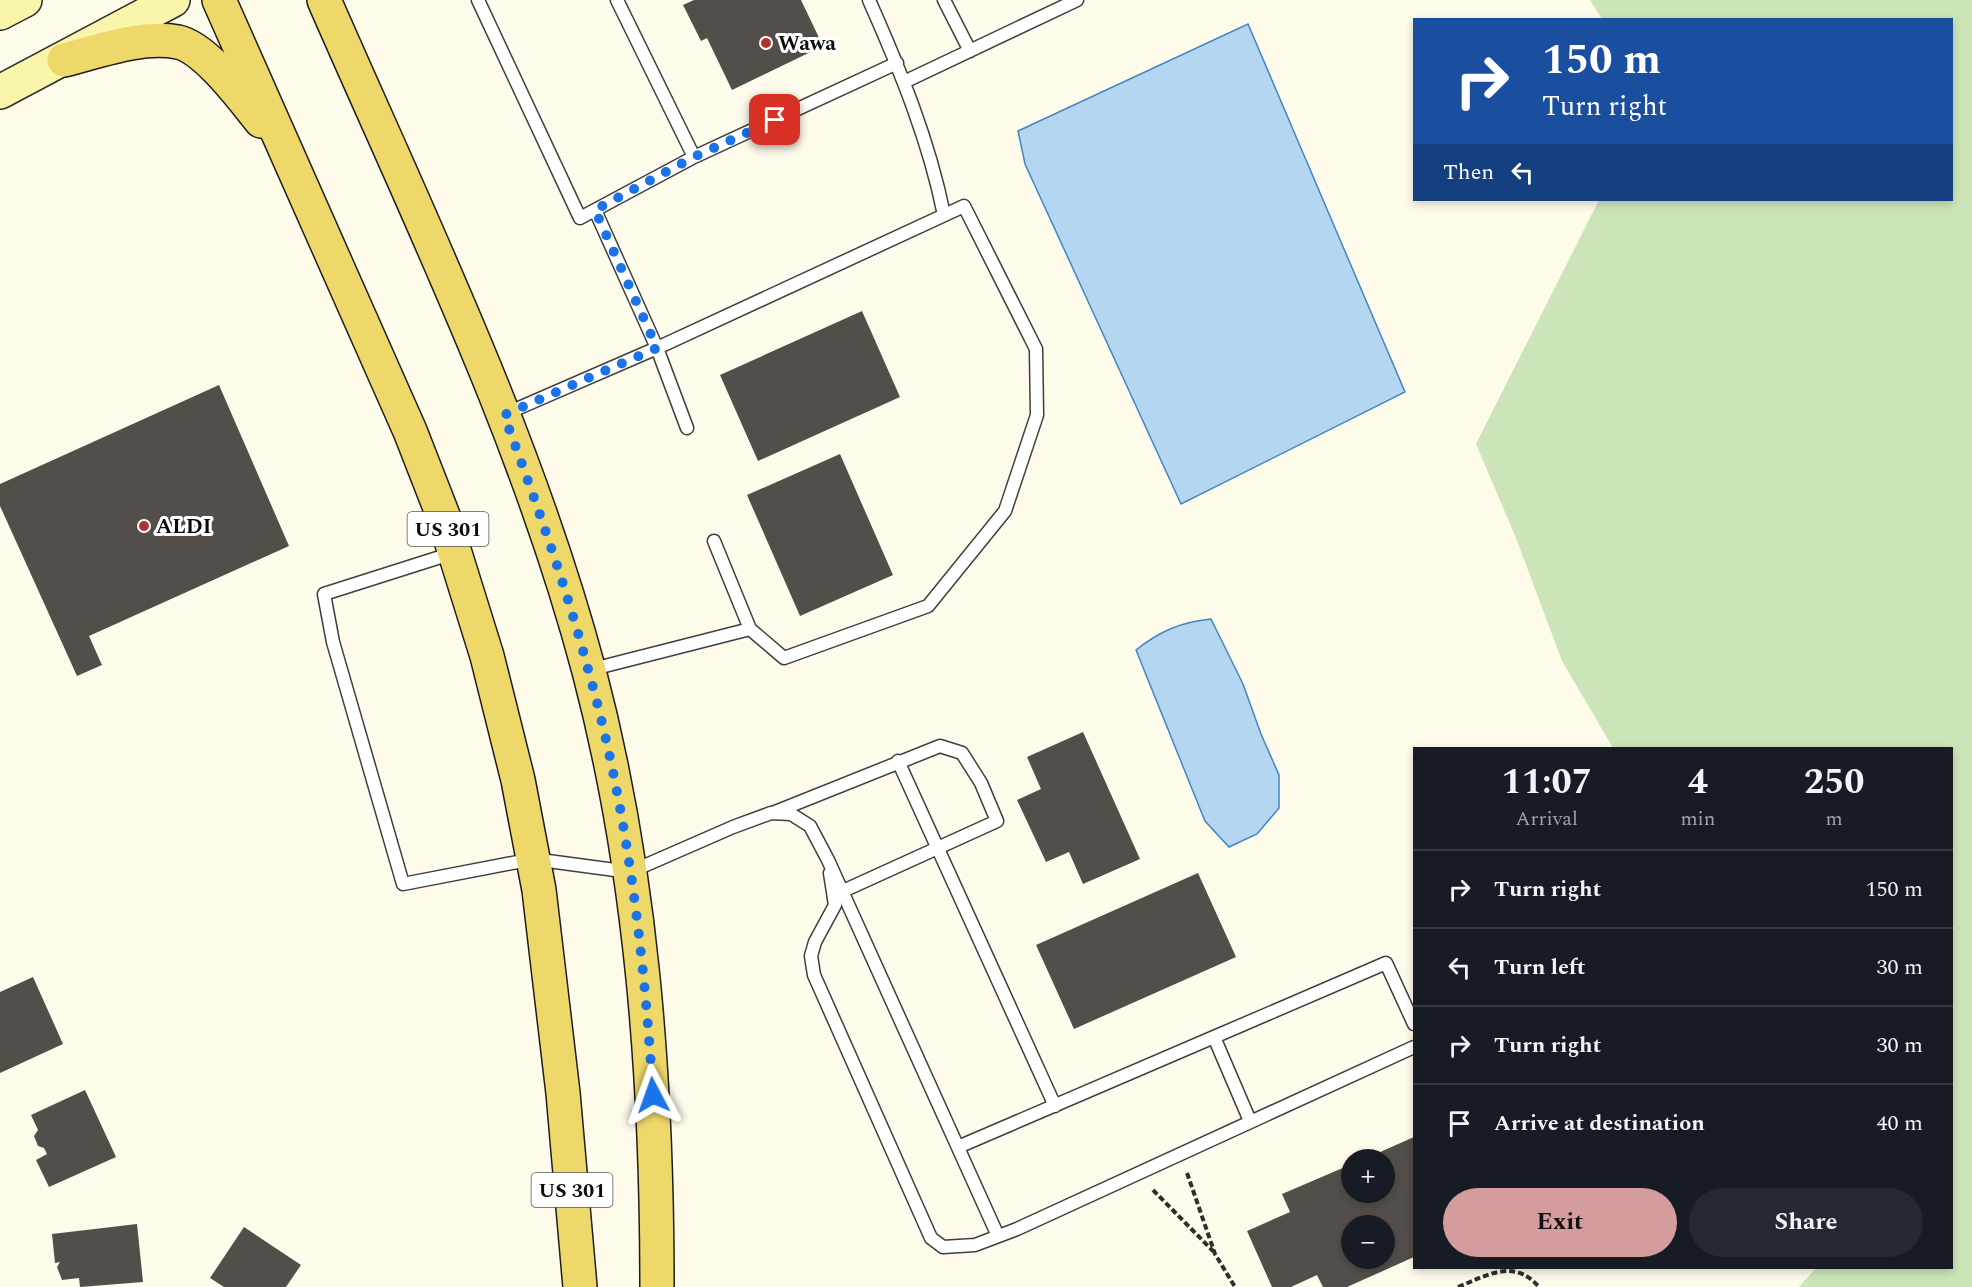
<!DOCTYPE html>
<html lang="en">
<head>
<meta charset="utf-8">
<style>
	:root { --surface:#171b24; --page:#242831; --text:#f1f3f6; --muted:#9ea1a6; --line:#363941; --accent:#d49c9c }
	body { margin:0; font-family:Spectral,serif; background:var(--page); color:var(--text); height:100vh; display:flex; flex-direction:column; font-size:22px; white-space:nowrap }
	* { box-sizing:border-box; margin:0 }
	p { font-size:20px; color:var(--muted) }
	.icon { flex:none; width:33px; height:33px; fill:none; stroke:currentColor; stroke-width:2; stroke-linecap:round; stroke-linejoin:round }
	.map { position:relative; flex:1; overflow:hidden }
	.side { position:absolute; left:1413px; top:747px; width:540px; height:522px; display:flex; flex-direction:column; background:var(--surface); border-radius:0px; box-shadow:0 3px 9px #0003 }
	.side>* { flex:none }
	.top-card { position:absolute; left:1413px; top:18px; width:540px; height:183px; border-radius:0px; box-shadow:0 3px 9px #0003; background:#1a4fa0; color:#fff; overflow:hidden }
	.buttons { position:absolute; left:1341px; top:1149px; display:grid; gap:12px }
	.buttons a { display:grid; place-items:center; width:54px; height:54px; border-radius:50%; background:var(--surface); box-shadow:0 3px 9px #0003; font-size:30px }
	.pin { position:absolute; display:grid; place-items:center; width:51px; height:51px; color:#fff; margin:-26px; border-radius:12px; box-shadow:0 3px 9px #0006 }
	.me { position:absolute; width:66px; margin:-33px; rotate:356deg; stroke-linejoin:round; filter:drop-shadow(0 0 4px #0008) }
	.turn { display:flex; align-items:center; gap:21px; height:126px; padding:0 30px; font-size:27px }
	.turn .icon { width:78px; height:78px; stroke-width:2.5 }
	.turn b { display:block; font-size:42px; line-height:51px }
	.then { display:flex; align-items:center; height:57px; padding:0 30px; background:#0003; gap:12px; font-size:22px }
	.eta { display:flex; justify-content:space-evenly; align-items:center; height:102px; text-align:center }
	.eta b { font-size:36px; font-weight:700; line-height:42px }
	.action { display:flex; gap:12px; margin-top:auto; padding:12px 30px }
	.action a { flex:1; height:69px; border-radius:36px; background:var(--accent); color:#111; font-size:24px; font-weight:700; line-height:69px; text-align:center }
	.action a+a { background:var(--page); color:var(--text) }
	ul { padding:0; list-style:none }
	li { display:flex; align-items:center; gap:18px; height:78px; padding:0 30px; border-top:2px solid var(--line) }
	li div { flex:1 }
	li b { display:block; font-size:22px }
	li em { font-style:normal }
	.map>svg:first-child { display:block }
	.green { fill:#cce5b8 }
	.water { fill:#b4d6f1; stroke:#4086c3; stroke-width:1.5 }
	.building { fill:#534e49; fill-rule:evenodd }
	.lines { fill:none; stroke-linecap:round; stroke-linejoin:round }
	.lane-casing { stroke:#3f3f3f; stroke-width:15 }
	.secondary-casing { stroke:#2e2e2e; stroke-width:36 }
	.primary-casing { stroke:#1d1d1d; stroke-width:36 }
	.path { stroke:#2e2e2e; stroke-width:4; stroke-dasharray:6 3; stroke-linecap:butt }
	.lane { stroke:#fff; stroke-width:12 }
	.secondary { stroke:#f9f6ab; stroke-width:33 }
	.primary { stroke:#efd86a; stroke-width:33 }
	.route { stroke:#1a73e8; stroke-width:10; stroke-dasharray:0 18 }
	.poi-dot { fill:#b1312e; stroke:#fff; stroke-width:2 }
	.labels { text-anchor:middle; stroke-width:6; stroke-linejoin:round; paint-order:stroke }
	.shield { fill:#fff; stroke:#555; stroke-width:1.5 }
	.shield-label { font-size:20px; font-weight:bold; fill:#0c0c0c }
	.poi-label { font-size:21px; font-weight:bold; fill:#0c0c0c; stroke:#fff; text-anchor:start }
</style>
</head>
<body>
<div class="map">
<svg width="1972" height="1287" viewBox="0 0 1972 1287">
	<rect width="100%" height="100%" fill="#fefbeb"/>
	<!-- green -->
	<path class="green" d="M1590 0H1972V1287H1799L1816 1268H1952V748H1613L1562 661 1516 538 1476 444 1599 200H1952V20L1602 19Z"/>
	<!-- water -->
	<path class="water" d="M1248 24 1405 392 1181 504 1025 164 1018 131Z
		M1211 619 1243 684 1261 734 1279 775V808L1257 834 1229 847 1205 821 1136 650C1160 631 1181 622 1211 619Z"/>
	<!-- building -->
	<path class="building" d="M694 0H801L823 46 732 90 707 38 701 41 683 5Z
		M862 311 900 397 758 461 720 375Z
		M219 385 289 546 89 636 102 665 77 676 0 506V484Z
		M840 454 893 575 800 616 747 495Z
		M1083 732 1140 859 1083 884 1069 852 1046 862 1017 800 1041 789 1027 757Z
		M1198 873 1236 957 1074 1029 1036 945Z
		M33 977 63 1044 0 1073V992Z
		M85 1090 116 1157 49 1187 36 1160 47 1154 44 1148 38 1146 34 1136 38 1130 31 1115Z
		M1414 1137V1257L1347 1287H1323L1317 1275 1291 1287H1272L1247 1231 1290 1212 1282 1194 1352 1164V1192H1384V1160H1362ZM1352 1226H1384V1258H1352Z
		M137 1224 143 1282 80 1287 79 1278 62 1280 57 1267 60 1262 55 1263 52 1234Z
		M244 1227 301 1265 286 1287H224L210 1278Z"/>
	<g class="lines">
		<defs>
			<path id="lane" d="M478 0 580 218 694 157 897 63
				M617 0 694 157
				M869 0C900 70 929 140 944 215
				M944 0 970 51
				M904 82 1077 0
				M595 210 657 348 687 428
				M505 414 657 348 964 206 1036 349 1037 415 1005 511 928 606 784 658 750 629 589 670
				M714 541 750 629
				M453 553 324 594 333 642 403 884 533 859 630 872 733 827 771 813 791 814 810 826 828 860 998 1236
				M898 761 1055 1106
				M775 812 940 746 962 753 981 783 997 821 843 891
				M830 873 835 905 815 942 811 956 814 975 931 1238 943 1247 975 1245 1017 1229 1414 1047
				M1214 1037 1386 963 1414 1024
				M958 1147 1214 1037 1250 1121"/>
			<path id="secondary" d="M0 13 25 0
				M0 92 173 0"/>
			<path id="primary" d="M219 0 410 431 444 518 487 656 518 780 539 890 563 1093 580 1287
				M324 0C420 220 527 438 589 671 642 872 657 1080 657 1287
				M64 60C100 51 141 35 178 42 206 48 243 99 261 121"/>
		</defs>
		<!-- lane casing -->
		<use href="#lane" class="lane-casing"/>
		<!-- secondary casing -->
		<use href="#secondary" class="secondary-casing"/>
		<!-- primary casing -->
		<use href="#primary" class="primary-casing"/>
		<!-- path -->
		<path class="path" d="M1187 1173 1215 1254 1235 1287
			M1153 1190 1213 1251
			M1458 1287C1488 1275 1514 1258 1539 1287"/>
		<!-- lane -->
		<use href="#lane" class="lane"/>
		<!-- secondary -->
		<use href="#secondary" class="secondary"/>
		<!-- primary -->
		<use href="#primary" class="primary"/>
	</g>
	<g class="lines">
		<!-- route -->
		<path class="route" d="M653 1095C644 952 627 807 588 669 565 583 535 499 504 415L657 348 595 210 694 157 775 120"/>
	</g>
	<!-- markers -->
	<g class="poi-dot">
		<circle cx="766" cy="43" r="6"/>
		<circle cx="144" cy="526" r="6"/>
	</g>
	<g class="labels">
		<!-- shield labels -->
		<g class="shield">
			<rect x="407.5" y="512" width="81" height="34" rx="4.5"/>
			<rect x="531.5" y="1173" width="81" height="34" rx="4.5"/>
		</g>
		<g class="shield-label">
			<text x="448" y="536">US 301</text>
			<text x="572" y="1197">US 301</text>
		</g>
		<!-- poi labels -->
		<g class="poi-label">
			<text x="778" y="50">Wawa</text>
			<text x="156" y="533">ALDI</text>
		</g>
	</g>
</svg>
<div class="buttons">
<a>+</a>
<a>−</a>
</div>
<div class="pin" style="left:775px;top:120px;background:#d93025"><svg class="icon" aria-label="arrive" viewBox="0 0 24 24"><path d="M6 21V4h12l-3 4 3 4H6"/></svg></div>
<svg class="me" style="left:653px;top:1095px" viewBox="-20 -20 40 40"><path d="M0-17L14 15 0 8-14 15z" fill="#1a73e8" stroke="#fff" stroke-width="4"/></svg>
<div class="top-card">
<div class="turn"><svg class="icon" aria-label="right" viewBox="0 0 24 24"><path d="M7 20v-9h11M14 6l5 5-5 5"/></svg><div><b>150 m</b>Turn right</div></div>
<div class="then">Then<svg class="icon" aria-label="left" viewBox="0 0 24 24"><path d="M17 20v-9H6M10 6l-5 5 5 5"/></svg></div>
</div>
<section class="side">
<div class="eta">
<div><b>11:07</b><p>Arrival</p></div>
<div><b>4</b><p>min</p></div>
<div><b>250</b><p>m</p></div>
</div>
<ul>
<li><svg class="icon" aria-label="right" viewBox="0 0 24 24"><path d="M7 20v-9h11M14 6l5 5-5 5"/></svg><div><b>Turn right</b></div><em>150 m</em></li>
<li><svg class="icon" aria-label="left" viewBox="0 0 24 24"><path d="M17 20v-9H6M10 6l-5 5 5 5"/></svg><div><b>Turn left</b></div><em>30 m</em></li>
<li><svg class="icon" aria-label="right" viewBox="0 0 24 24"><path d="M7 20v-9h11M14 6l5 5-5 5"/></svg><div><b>Turn right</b></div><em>30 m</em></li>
<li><svg class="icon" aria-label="arrive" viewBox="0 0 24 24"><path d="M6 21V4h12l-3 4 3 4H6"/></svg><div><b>Arrive at destination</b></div><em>40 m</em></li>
</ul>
<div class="action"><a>Exit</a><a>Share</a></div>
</section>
</div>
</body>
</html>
